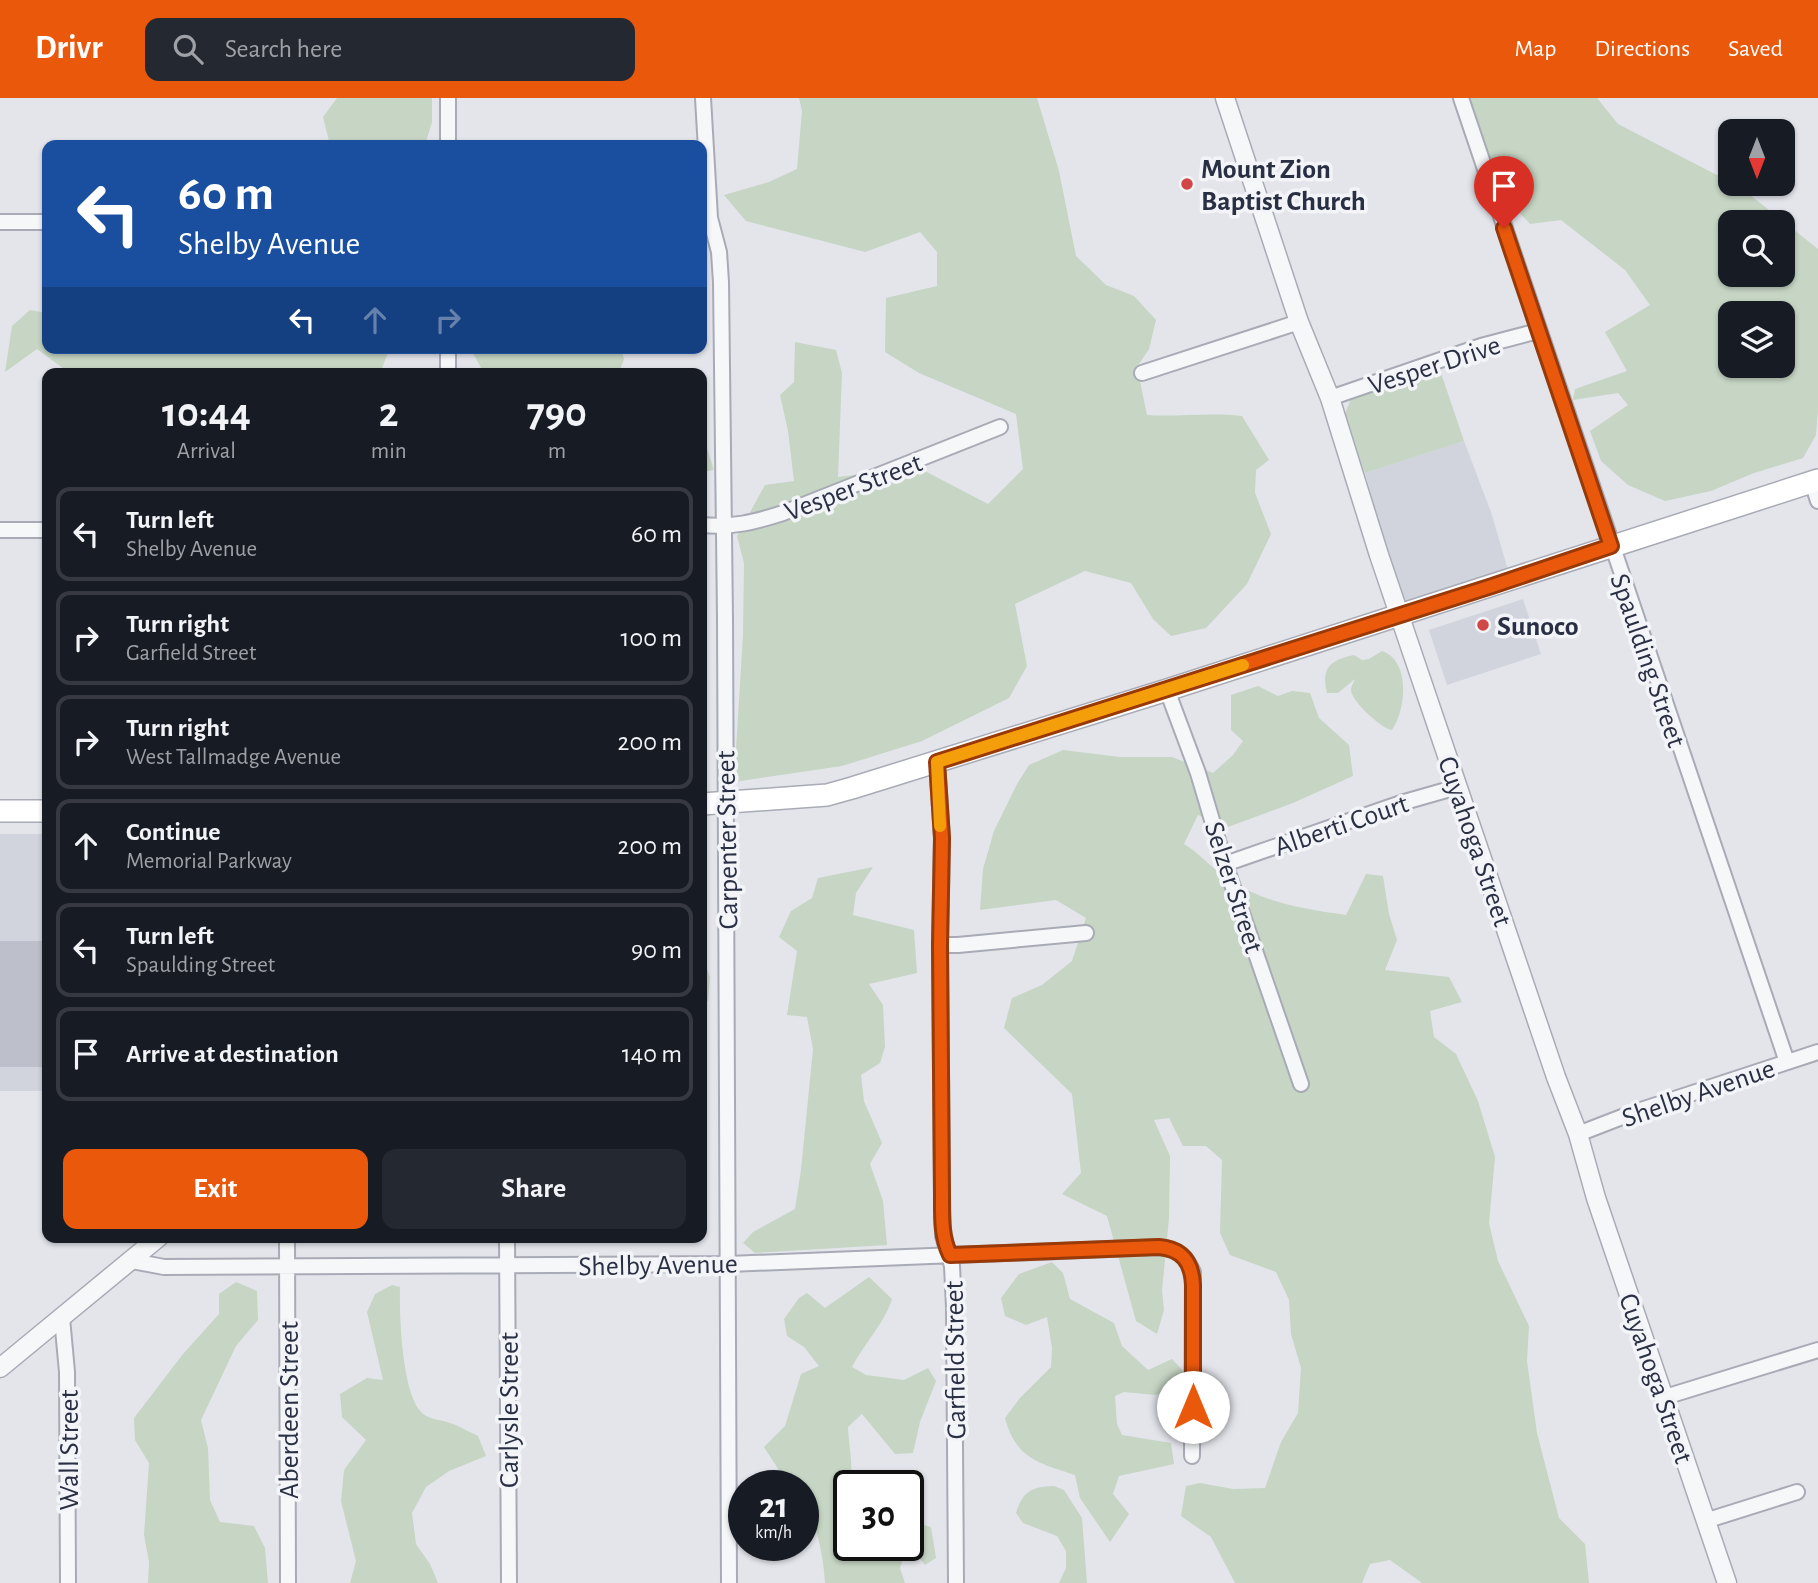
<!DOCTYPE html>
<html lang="en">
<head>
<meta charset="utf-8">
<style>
	:root { --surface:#171b24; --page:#242831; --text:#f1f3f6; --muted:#9ea1a6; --line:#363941; --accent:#ea580c }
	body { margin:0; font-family:"Alegreya Sans",sans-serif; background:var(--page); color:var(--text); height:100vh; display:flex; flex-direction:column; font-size:26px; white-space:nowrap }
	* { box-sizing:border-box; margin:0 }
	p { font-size:23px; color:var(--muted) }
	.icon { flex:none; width:38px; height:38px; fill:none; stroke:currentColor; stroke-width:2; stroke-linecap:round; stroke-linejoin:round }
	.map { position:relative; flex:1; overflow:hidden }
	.sheet { position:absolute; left:42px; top:270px; width:665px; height:875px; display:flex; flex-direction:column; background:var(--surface); border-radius:14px; box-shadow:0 2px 5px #0004 }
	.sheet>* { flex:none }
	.hud { position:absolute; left:42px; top:42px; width:665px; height:214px; border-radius:14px; box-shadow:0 2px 5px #0004; background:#1a4fa0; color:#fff; overflow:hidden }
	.needle { width:46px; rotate:180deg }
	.buttons { position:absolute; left:1718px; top:21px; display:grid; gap:14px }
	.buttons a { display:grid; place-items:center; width:77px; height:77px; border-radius:14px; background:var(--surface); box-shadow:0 2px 5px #0004; font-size:35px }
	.speed { position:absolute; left:728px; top:1372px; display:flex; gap:14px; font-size:35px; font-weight:700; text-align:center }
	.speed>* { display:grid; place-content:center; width:91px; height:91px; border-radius:50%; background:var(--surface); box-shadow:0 2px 5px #0004; line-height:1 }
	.speed small { font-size:18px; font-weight:400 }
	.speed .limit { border:4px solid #111; border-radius:10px; background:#fff; color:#111 }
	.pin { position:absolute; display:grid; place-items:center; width:60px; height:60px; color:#fff; margin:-72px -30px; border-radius:50% 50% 50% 0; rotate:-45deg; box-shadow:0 0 7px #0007 }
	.pin .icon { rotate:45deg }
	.me { position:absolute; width:77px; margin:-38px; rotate:0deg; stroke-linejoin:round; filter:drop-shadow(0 0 5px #0008) }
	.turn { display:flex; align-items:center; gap:24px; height:147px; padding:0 21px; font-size:32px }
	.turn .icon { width:91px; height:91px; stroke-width:2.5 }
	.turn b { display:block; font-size:49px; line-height:60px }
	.lanes { display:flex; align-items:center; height:66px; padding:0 21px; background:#0003; justify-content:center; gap:35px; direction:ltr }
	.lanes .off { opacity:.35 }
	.eta { display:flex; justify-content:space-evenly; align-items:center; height:119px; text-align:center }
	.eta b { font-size:42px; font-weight:700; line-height:49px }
	.button { display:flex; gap:14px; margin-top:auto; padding:14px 21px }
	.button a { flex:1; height:80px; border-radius:14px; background:var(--accent); color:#fff; font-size:28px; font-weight:700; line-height:80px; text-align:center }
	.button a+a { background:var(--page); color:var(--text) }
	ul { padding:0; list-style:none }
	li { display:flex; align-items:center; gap:21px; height:94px; margin:0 14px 10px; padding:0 7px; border:4px solid var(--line); border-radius:14px }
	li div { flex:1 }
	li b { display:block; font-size:26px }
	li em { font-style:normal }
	header { display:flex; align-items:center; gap:42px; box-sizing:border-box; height:98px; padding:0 35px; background:var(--accent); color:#fff }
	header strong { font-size:33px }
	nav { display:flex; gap:38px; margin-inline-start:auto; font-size:24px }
	.search { width:490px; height:63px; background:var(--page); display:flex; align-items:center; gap:18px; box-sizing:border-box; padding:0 24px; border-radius:14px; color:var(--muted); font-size:26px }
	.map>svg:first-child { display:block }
	.built { fill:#d1d4dd }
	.green { fill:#c6d5c4; fill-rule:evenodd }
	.building { fill:#bdc0cb }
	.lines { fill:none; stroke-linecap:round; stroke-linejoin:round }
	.minor-casing { stroke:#a8abb6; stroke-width:18 }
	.tertiary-casing { stroke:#a8abb6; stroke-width:21 }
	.secondary-casing { stroke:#a8abb6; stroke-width:24 }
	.minor { stroke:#f6f7f9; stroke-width:14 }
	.tertiary { stroke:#f6f7f9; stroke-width:18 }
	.secondary { stroke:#fff; stroke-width:21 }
	.route-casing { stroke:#983908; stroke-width:18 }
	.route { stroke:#ea580c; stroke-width:12 }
	.slow { stroke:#f59e0b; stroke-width:12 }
	.poi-dot { fill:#d14748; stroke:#f3f4f8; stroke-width:2.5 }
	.labels { text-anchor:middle; stroke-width:7; stroke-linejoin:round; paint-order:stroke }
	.poi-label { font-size:28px; font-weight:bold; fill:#2a3044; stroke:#f3f4f8; text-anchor:start }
	.street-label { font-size:28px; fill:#2a3044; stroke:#f3f4f8 }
</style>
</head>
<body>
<header>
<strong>Drivr</strong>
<div class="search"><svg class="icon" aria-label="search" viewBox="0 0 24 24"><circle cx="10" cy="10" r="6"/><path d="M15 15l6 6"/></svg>Search here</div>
<nav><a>Map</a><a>Directions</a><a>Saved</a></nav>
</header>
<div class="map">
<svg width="1818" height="1485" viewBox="0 0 1818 1485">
	<rect width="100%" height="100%" fill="#e3e5eb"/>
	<!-- built -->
	<path class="built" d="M1464 343 1491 414 1510 479 1403 513 1365 375Z
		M1523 501 1541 556 1447 587 1429 532Z
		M0 736H47V993H0Z"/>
	<!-- green -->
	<path class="green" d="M337 0H432V24L425 47H330L323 19Z
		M799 0H1037L1059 73 1076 158 1106 187 1134 198 1156 222 1149 251 1137 269 1147 317C1178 319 1210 314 1242 318L1269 362 1256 372 1255 395 1271 436 1247 486 1206 530 1171 538 1153 521 1131 485 1085 473 1015 506 1027 568 1009 600 922 643 842 668 734 684 743 537 744 465 737 438 765 387 794 383 788 333 780 297 794 284 795 244 836 252 842 275 838 379 919 370 988 406 1023 371 1016 316 919 275 885 254 886 200 937 188V154L920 134 865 154 746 123 724 97 769 84 797 71 802 13Z
		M1455 0H1597L1618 26 1740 89 1818 151V312L1816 337 1803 360 1754 375 1711 393 1665 403 1628 387 1601 363 1590 333 1628 307 1618 295 1573 302 1575 291 1627 273 1605 234 1650 207 1625 172 1561 122 1530 126 1507 101 1498 71 1486 56ZM1731 124H1783V177H1731ZM1731 215H1783V268H1731Z
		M30 212 47 215V250H390L380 275H65L64 271 37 251 5 274 12 228Z
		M470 250H621L624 261 619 275H484Z
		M1441 275 1464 343 1365 375 1344 318 1351 301Z
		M702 340 704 341 714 372 702 374Z
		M1382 553C1411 563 1406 612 1392 632 1382 631 1351 603 1351 592 1351 588 1354 584 1355 581L1338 595H1327C1321 570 1330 562 1354 557L1362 562 1369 561Z
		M1258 588 1278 598 1292 593 1310 595 1319 620 1349 647 1353 678 1293 705 1228 729 1198 717 1184 746C1199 755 1209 767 1222 777 1259 804 1303 811 1346 817L1366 776 1383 778 1389 816 1397 842 1385 872 1449 879 1462 904 1430 913 1434 939 1456 956 1478 1003 1495 1059 1489 1125 1498 1163 1529 1228 1527 1263 1537 1335 1559 1420 1585 1446 1589 1485H1422L1390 1462 1370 1466 1362 1485H1235L1211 1439 1181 1418 1186 1388 1200 1385 1233 1391 1265 1390 1281 1344 1298 1315 1301 1270 1291 1236 1289 1202 1276 1174 1230 1157 1220 1135 1222 1062 1206 1048H1183L1169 1020 1154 1022 1170 1058 1169 1120 1162 1193 1164 1212 1157 1236 1136 1223 1107 1118 1062 1096 1081 1075 1072 996 1004 930 1012 900 1042 887 1072 863 1086 820 1056 802 980 812 983 771 994 733 1017 686 1029 667 1063 652 1120 659H1172L1213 675 1233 657 1243 643 1231 632V597Z
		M873 769 856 795 853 817 914 832 917 875 869 886 883 907 885 949 880 965 861 977 864 1003 882 1045 870 1066 883 1103 887 1147 755 1155 743 1145 753 1134 795 1111 801 1072 813 951 807 919 787 917 797 853 779 839 791 813 812 800 818 780Z
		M702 859 710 879 708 903 702 906Z
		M1052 1164 1063 1175 1070 1201 1114 1225 1122 1248 1148 1272 1172 1261 1183 1273 1181 1292 1155 1297 1124 1294 1115 1298 1117 1326 1122 1337 1171 1345 1174 1366 1119 1378 1113 1396 1129 1416 1110 1444 1080 1400 1075 1377C1039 1365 1016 1361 1005 1320L1020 1300 1051 1269 1052 1250 1047 1219 1026 1227 1005 1218 1001 1200 1019 1176Z
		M869 1179 892 1201C884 1226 864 1246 852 1269L866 1277 904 1282 928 1270 936 1283 920 1324 913 1355 895 1356 862 1316 848 1329C849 1360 860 1383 836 1407L835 1421 849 1424V1447H908V1426L916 1425 931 1429 936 1460 925 1467 916 1456 905 1455 900 1470 905 1485H825C824 1465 820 1443 813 1424 807 1407 803 1408 803 1388H789L764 1349 785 1328 801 1276 819 1268 804 1249 787 1238 784 1221 799 1200 807 1195 825 1210Z
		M236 1184 257 1193 258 1222 236 1248 201 1322 208 1350 210 1402 220 1424 254 1428 265 1450 268 1485H148L149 1464 144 1437 149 1365 135 1342 134 1320 183 1256 219 1216V1196Z
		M392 1187 400 1189C399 1216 402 1297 422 1315 429 1322 444 1322 453 1326 461 1329 469 1334 478 1338L486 1358 449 1373 426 1389 412 1415 416 1446 430 1466 438 1485H350L356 1463 341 1403 344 1372 366 1342 342 1319 340 1296 367 1280 383 1282 367 1214 375 1196Z
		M1054 1388 1064 1392 1082 1420 1087 1485H1059L1066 1470V1453L1057 1438 1023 1425 1016 1415C1023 1393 1031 1389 1054 1388Z"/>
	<!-- building -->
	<path class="building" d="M0 843H47V969H0Z"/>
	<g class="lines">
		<defs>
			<path id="minor" d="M703 0 710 120 719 154 721 184 725 520 729 1485
				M1461 0 1787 964
				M448 47V0
				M0 124H47
				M448 250V275
				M1142 275 1299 224
				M1330 300 1481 248 1538 233
				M1812 384 1818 403
				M702 427C732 430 755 424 783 415L1000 329
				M0 432H47
				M1167 592 1198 675 1225 766 1301 986
				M937 664 942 740 940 847 942 1097 943 1138 952 1168 954 1209 956 1485
				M1225 766 1401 705 1457 689
				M940 847H958L1086 835
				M1578 1036 1635 1014 1818 954
				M287 1139 288 1485
				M507 1139 509 1485
				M132 1163 164 1169 729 1166 1159 1149C1178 1151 1185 1157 1193 1174L1192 1358
				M62 1220 67 1274 68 1485
				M1665 1299 1818 1252
				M1705 1423 1797 1394"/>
			<path id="tertiary" d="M1225 0 1299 224 1330 300 1379 457 1556 979 1578 1036 1596 1100 1727 1485
				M0 1270 159 1139"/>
			<path id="secondary" d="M702 706 827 697 852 690 1167 592 1818 382
				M0 713H47"/>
		</defs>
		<!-- minor casing -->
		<use href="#minor" class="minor-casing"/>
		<!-- tertiary casing -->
		<use href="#tertiary" class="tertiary-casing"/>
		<!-- secondary casing -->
		<use href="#secondary" class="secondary-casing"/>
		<!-- minor -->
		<use href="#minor" class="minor"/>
		<!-- tertiary -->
		<use href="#tertiary" class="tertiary"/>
		<!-- secondary -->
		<use href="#secondary" class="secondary"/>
	</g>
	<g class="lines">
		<defs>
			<path id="route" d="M1193 1309V1187C1192 1164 1182 1151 1159 1149L950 1157C941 1138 942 1118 942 1097L940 847 942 740 937 664 1492 488 1611 448 1504 130"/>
		</defs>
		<!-- route casing -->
		<use href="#route" class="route-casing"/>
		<!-- route -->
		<use href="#route" class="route"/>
		<!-- slow -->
		<path class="slow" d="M940 728 937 664 1243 567"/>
	</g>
	<!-- markers -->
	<g class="poi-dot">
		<circle cx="1187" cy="86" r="7"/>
		<circle cx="1483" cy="527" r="7"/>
	</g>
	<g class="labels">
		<!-- poi labels -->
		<g class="poi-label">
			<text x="1201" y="80">Mount Zion<tspan x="1201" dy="32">Baptist Church</tspan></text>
			<text x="1497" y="537">Sunoco</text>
		</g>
		<!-- street labels -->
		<g class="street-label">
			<text transform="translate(1434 266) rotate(-18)" y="10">Vesper Drive</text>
			<text transform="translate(853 388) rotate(-21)" y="10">Vesper Street</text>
			<text transform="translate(1649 562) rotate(71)" y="10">Spaulding Street</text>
			<text transform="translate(1341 726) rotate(-19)" y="10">Alberti Court</text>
			<text transform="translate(726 742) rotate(-91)" y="10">Carpenter Street</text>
			<text transform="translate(1476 743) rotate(71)" y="10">Cuyahoga Street</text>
			<text transform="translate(1235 789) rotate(72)" y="10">Selzer Street</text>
			<text transform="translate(1698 994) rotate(-19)" y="10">Shelby Avenue</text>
			<text transform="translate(658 1166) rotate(-1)" y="10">Shelby Avenue</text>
			<text transform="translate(954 1262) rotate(-91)" y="10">Garfield Street</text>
			<text transform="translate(1657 1280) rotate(71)" y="10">Cuyahoga Street</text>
			<text transform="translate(288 1312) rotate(-90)" y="10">Aberdeen Street</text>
			<text transform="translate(508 1312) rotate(-90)" y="10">Carlysle Street</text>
			<text transform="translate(68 1352) rotate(-90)" y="10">Wall Street</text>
		</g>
	</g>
</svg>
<div class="buttons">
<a><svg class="needle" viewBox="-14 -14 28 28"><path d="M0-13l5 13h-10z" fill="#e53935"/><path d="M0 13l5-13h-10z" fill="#9ea1a6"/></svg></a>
<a><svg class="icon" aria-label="search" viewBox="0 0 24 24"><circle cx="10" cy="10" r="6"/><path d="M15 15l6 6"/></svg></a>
<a><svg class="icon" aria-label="layers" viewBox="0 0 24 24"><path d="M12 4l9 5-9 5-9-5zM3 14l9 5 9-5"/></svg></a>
</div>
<div class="speed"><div>21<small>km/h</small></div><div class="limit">30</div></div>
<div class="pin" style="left:1504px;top:130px;background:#d93025"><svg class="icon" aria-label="arrive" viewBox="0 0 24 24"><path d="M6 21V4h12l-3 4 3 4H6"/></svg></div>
<svg class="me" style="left:1193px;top:1309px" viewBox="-20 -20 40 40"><circle r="19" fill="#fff"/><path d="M0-13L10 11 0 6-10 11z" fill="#ea580c"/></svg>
<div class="hud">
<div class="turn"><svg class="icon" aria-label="left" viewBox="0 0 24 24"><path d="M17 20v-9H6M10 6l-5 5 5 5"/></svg><div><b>60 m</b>Shelby Avenue</div></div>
<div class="lanes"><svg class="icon" aria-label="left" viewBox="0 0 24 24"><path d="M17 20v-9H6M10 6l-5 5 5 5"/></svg><svg class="icon off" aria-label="ahead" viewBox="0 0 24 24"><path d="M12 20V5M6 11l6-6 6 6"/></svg><svg class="icon off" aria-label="right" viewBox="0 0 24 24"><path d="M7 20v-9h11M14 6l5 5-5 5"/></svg></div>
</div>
<section class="sheet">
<div class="eta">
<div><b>10:44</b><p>Arrival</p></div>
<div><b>2</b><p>min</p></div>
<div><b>790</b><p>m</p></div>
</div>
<ul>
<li><svg class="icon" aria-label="left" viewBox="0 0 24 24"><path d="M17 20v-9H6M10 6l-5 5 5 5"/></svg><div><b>Turn left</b><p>Shelby Avenue</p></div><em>60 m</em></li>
<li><svg class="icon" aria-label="right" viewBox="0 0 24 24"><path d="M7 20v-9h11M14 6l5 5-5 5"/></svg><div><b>Turn right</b><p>Garfield Street</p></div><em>100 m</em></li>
<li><svg class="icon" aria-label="right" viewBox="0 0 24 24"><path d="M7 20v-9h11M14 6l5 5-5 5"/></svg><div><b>Turn right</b><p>West Tallmadge Avenue</p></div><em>200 m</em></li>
<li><svg class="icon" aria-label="ahead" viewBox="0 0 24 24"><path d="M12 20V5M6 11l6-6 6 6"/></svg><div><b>Continue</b><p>Memorial Parkway</p></div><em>200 m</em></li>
<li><svg class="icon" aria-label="left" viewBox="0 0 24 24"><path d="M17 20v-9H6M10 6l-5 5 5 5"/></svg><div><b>Turn left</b><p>Spaulding Street</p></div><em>90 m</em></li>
<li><svg class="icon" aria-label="arrive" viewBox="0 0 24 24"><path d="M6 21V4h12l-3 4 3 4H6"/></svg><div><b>Arrive at destination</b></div><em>140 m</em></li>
</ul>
<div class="button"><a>Exit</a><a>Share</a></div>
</section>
</div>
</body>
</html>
